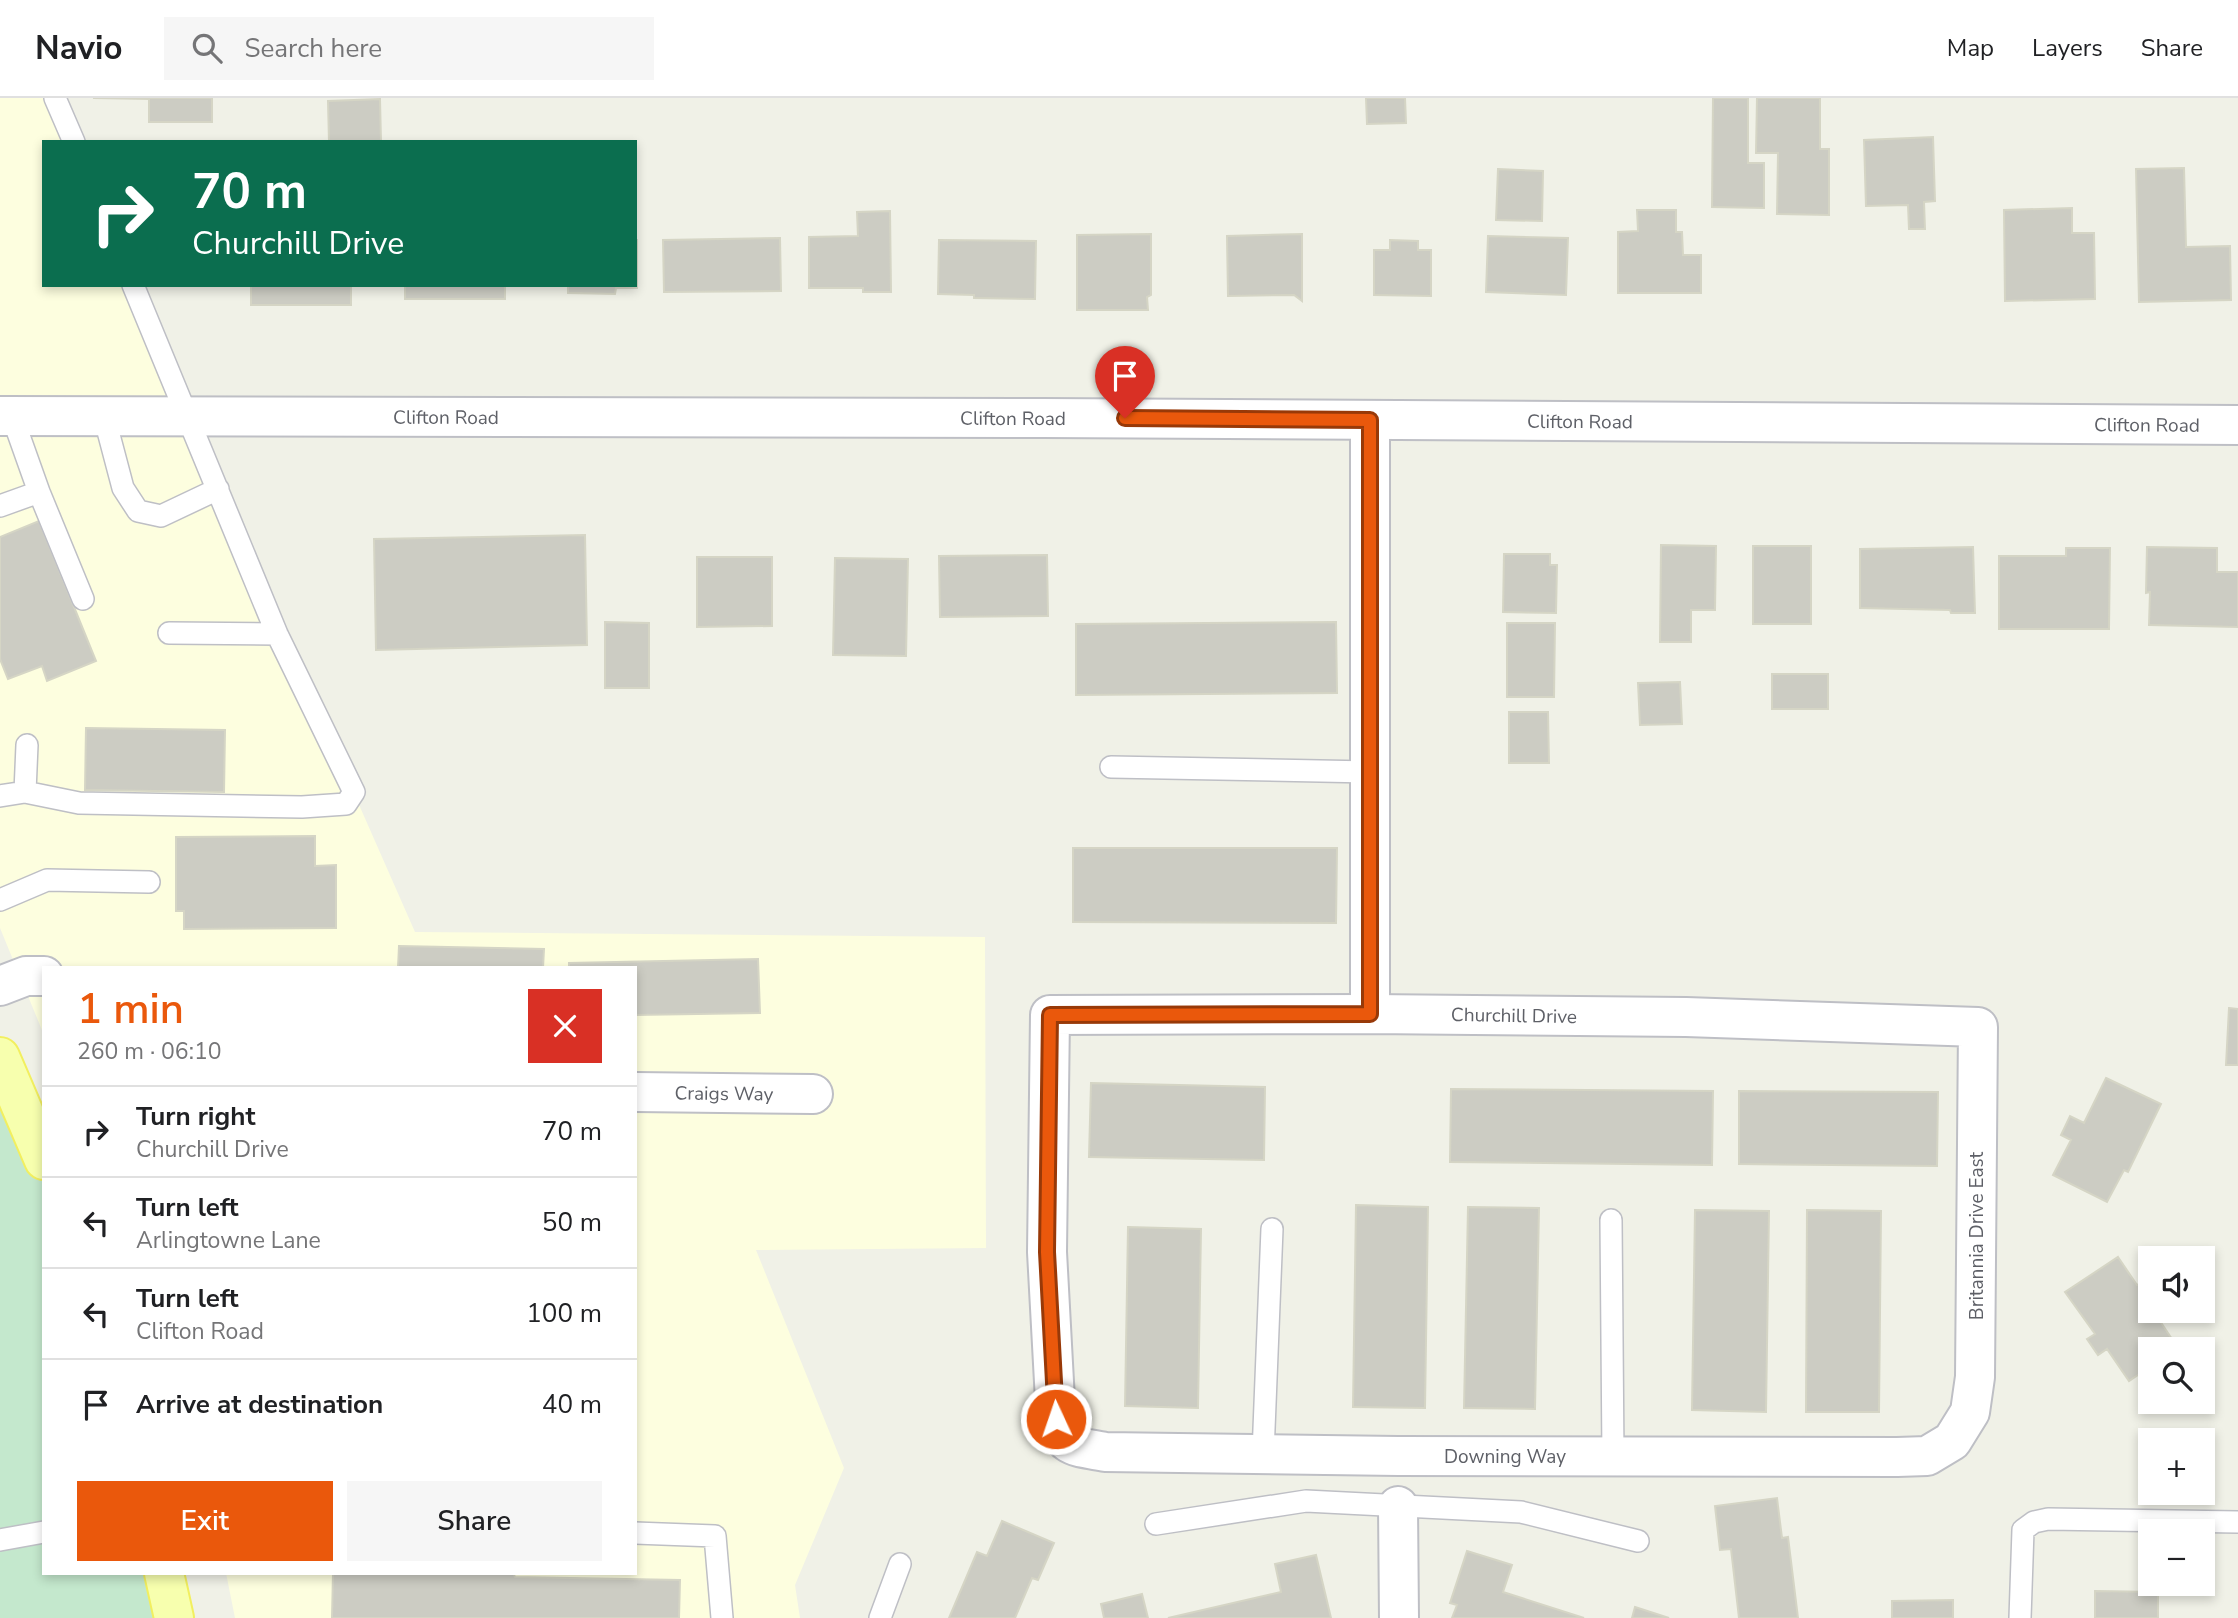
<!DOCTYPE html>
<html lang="en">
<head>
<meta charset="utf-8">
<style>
	:root { --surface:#fff; --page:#f6f6f6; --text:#202124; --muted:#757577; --line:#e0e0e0; --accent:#ea580c }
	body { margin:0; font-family:"Nunito Sans",sans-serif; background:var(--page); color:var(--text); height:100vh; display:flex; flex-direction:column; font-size:26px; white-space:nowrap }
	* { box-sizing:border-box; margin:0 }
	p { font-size:23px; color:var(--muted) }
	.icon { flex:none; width:38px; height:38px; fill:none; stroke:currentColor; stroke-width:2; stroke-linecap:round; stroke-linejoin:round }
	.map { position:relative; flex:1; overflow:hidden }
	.side { position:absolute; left:42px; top:868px; width:595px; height:609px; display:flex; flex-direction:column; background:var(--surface); border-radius:0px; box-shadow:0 4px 10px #0003 }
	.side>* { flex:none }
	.banner { position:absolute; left:42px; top:42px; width:595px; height:147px; border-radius:0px; box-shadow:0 4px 10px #0003; background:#0b6e4f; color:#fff; overflow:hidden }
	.tools { position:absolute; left:2138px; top:1148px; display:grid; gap:14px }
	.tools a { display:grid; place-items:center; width:77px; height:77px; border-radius:0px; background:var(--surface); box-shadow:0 4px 10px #0003; font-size:35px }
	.pin { position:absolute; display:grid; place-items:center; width:60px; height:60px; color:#fff; margin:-72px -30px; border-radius:50% 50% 50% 0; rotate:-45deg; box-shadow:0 0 7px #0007 }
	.pin .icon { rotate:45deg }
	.me { position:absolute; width:77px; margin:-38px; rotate:357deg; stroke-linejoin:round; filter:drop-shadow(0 0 5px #0008) }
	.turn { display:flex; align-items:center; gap:24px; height:147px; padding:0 35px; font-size:32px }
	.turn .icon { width:91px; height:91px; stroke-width:2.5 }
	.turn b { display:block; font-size:49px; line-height:60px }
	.round { display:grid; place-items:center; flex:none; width:74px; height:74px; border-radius:0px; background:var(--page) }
	.head { display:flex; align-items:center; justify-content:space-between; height:119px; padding:0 35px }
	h1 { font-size:42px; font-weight:600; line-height:52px; color:var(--accent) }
	.cta { display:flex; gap:14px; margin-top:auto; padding:14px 35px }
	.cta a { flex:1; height:80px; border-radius:0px; background:var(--accent); color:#fff; font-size:28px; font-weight:600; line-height:80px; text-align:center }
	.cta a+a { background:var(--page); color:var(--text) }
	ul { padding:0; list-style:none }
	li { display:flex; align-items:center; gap:21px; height:91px; padding:0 35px; border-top:2px solid var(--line) }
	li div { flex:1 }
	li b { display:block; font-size:26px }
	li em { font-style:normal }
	header { display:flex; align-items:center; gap:42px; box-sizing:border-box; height:98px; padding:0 35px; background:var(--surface); border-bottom:2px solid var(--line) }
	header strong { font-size:33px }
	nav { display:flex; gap:38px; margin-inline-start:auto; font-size:24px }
	.search { width:490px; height:63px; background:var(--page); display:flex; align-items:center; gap:18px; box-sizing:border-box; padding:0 24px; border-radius:0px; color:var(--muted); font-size:26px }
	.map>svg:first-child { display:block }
	.commercial { fill:#fdfedf }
	.green { fill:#c4e8cd }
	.building { fill:#ccccc3; stroke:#d5d5c5; stroke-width:2 }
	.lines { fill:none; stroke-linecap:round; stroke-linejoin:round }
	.service-casing { stroke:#bebfc5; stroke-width:24 }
	.minor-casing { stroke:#bebfc5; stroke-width:42 }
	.primary-casing { stroke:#f2ef5f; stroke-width:42 }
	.service { stroke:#fff; stroke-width:21 }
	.minor { stroke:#fff; stroke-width:38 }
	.primary { stroke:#f7ffae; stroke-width:38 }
	.route-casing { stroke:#983908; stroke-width:18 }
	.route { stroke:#ea580c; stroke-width:12 }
	.labels { text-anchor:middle; stroke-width:6; stroke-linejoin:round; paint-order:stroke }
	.street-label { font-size:19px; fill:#5e6067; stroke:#fff }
</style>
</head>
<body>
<header>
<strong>Navio</strong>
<div class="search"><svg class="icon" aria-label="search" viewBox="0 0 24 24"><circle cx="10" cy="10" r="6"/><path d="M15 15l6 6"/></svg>Search here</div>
<nav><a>Map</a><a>Layers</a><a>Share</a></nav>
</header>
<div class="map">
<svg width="2238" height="1520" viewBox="0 0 2238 1520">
	<rect width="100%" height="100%" fill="#f0f1e7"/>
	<!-- commercial -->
	<path class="commercial" d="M0 0H55L73 44H44V187H133L188 318 415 834 985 839 986 1150 756 1152 844 1370 795 1487 800 1520H235L226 1475H635V870H44V937L0 830Z"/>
	<!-- green -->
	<path class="green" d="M0 959 44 1062V1475H164L174 1520H0Z"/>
	<!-- building -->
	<path class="building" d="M93 0H212V24H149V1Z
		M1366 0H1405L1406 25 1367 26Z
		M1713 0H1748V65H1764V110L1712 109Z
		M1757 0H1820V51H1829V117L1777 116 1778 55H1756Z
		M380 1 381 44H329L328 3Z
		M1933 39 1935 103 1924 104 1925 131H1909L1908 107 1866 108 1864 42Z
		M2184 70 2186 149 2230 148 2231 202 2139 204 2136 71Z
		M1498 71 1543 73 1542 123 1496 122Z
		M2072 110V135H2094L2095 201 2005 203 2004 112Z
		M1637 112H1676V134H1682L1683 157H1701V195H1618V134L1638 133Z
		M890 113 891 194H863V190H809V139L858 138 857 114Z
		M1151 136V197L1147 199 1148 212H1077V137Z
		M1302 136V203L1294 197 1228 198 1227 138Z
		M1488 138 1568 140 1566 197 1486 194Z
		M780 140 781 193 664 194 663 142Z
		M635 142H637V190H616L615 196 568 195V187H635Z
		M939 142 1036 143 1035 201 974 200V197L938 196Z
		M1390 142 1418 143V152H1431V198L1374 197V152H1390Z
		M251 187H351V207H251Z
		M405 187H505V201H405Z
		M39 423 96 563 47 583 42 568 8 581 0 561V439Z
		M585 437 587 547 376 552 374 441Z
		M1661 447 1716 448 1715 512H1691V544H1660Z
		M1753 448H1811V526H1753Z
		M1973 449 1975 515H1951L1950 512 1860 510V451Z
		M2147 449 2217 450V474H2238V529L2149 527 2150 494 2146 495Z
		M2066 450H2110L2109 531H1999V458H2066Z
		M1504 456H1550V467H1557L1556 515 1503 514Z
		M1047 457 1048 518 940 519 939 458Z
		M697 459H772V528L697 529Z
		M835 460 908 461 906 558 833 557Z
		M605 524 649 525V590H605Z
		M1336 524 1337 595 1076 597V526Z
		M1507 525H1555L1554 599H1507Z
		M1772 576H1828V611H1772Z
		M1680 584 1682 626 1640 627 1638 585Z
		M1509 614H1548L1549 665H1509Z
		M86 630 225 632 224 694 85 692Z
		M315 738V768L336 767V830L184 831V813H176V739Z
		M1073 750H1337L1336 825 1073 824Z
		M399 848 544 851 543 870H398Z
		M758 861 760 915 635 917V870H569V865Z
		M2229 910 2238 911V967H2226Z
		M2106 980 2161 1006 2128 1074 2124 1072 2107 1104 2053 1077 2071 1042 2061 1037 2070 1018 2084 1025Z
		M1091 985 1265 989 1264 1062 1089 1059Z
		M1451 991 1713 993 1712 1067 1450 1064Z
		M1739 993 1938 994 1937 1068 1739 1066Z
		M1356 1107 1428 1109 1425 1310 1353 1309Z
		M1468 1109 1539 1110 1535 1311 1464 1310Z
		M1695 1112 1769 1113 1766 1314 1692 1312Z
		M1807 1112 1881 1113 1879 1314H1806Z
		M1128 1129 1201 1131 1198 1310 1125 1308Z
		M2118 1159 2137 1187 2146 1182 2151 1188V1213H2163L2156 1217 2178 1250 2151 1251V1268L2129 1283 2107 1251 2098 1257 2087 1241 2095 1236 2065 1194Z
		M1777 1400 1782 1440 1788 1439 1798 1520H1739L1731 1451 1720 1452 1715 1408Z
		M1002 1423 1054 1445 1038 1482 1032 1480 1015 1520H949L977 1454 987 1458Z
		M1467 1453 1512 1467 1503 1494 1584 1520H1452L1457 1507 1450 1505Z
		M1316 1457 1331 1520H1168L1281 1494 1275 1466Z
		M333 1475H513L515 1479 680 1482 679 1520H332Z
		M2095 1493 2158 1494V1520H2095Z
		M1142 1496 1148 1520H1104L1101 1506Z
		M1953 1502V1520H1892V1503Z
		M1635 1509 1669 1520H1632Z"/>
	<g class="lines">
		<defs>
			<path id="service" d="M55 0 74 44
				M12 318 39 394 83 501
				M104 318 123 390 138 413 161 418 218 391
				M0 408 39 394
				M169 535 277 536
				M1111 669 1370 674
				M25 694 27 647
				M0 698 25 694 79 705 302 709 346 706 354 694 277 536 133 187
				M0 802 47 782 149 784
				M1611 1122 1613 1359
				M1263 1356 1272 1131
				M1156 1426 1306 1403 1521 1414 1638 1443
				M635 1435 715 1438 722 1520
				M0 1442 44 1434
				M880 1520 900 1466
				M2020 1520 2023 1432 2034 1424 2048 1421 2238 1424"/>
			<g id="minor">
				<path id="s1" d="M0 318 1044 320 2238 327"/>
				<path d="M1370 322V916"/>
				<path d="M0 888 26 878H44"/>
				<path d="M1370 916 1686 919 1978 929 1975 1279 1970 1314 1952 1343 1927 1358 1897 1359 1398 1358 1105 1354C1077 1348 1063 1352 1056 1321L1047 1154 1050 917Z"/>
				<path id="s2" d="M635 994 813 996"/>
				<path d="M1398 1408 1399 1520"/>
			</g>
			<path id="primary" d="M0 959 44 1062
				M164 1475 174 1520"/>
		</defs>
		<!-- service casing -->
		<use href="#service" class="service-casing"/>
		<!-- minor casing -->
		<use href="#minor" class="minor-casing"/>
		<!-- primary casing -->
		<use href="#primary" class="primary-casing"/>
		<!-- service -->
		<use href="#service" class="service"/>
		<!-- minor -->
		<use href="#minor" class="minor"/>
		<!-- primary -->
		<use href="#primary" class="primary"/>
	</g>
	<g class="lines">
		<defs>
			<path id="route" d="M1056 1321 1047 1154 1050 917 1370 916V322L1125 320"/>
		</defs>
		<!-- route casing -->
		<use href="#route" class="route-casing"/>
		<!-- route -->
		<use href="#route" class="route"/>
	</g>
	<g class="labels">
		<!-- street labels -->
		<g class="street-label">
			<text dy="7" stroke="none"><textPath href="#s1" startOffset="446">Clifton Road</textPath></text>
			<text dy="7" stroke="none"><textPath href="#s1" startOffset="1013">Clifton Road</textPath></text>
			<text dy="7" stroke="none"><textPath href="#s1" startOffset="1580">Clifton Road</textPath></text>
			<text dy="7" stroke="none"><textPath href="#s1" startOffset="2147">Clifton Road</textPath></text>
			<text transform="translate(1514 917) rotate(1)" y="7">Churchill Drive</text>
			<text dy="7" stroke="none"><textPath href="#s2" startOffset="89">Craigs Way</textPath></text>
			<text transform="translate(1976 1138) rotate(-90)" y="7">Britannia Drive East</text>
			<text x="1505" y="1365">Downing Way</text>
		</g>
	</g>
</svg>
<div class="tools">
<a><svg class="icon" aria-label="sound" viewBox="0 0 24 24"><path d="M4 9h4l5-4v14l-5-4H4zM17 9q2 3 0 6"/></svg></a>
<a><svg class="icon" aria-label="search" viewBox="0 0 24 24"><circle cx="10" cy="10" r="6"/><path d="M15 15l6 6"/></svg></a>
<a>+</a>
<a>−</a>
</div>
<div class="pin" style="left:1125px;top:320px;background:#d93025"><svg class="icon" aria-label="arrive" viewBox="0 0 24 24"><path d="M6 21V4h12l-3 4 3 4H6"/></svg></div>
<svg class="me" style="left:1056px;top:1321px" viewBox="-20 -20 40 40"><circle r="17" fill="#ea580c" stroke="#fff" stroke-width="3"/><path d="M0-11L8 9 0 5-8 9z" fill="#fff"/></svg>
<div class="banner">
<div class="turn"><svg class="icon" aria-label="right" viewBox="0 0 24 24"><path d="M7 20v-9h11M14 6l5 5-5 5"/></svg><div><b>70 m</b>Churchill Drive</div></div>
</div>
<section class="side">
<div class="head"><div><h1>1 min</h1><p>260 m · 06:10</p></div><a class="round" style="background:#d93025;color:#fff"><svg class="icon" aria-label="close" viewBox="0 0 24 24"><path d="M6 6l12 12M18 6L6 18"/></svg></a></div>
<ul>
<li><svg class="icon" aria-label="right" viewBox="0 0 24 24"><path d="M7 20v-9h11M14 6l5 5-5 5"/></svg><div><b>Turn right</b><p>Churchill Drive</p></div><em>70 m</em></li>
<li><svg class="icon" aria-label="left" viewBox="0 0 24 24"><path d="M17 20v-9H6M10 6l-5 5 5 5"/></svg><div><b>Turn left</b><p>Arlingtowne Lane</p></div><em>50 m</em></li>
<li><svg class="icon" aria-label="left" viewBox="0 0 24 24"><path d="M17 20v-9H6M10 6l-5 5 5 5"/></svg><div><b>Turn left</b><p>Clifton Road</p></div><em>100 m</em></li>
<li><svg class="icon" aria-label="arrive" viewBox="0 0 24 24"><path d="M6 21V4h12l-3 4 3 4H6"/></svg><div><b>Arrive at destination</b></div><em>40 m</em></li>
</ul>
<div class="cta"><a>Exit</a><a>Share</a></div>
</section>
</div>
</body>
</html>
